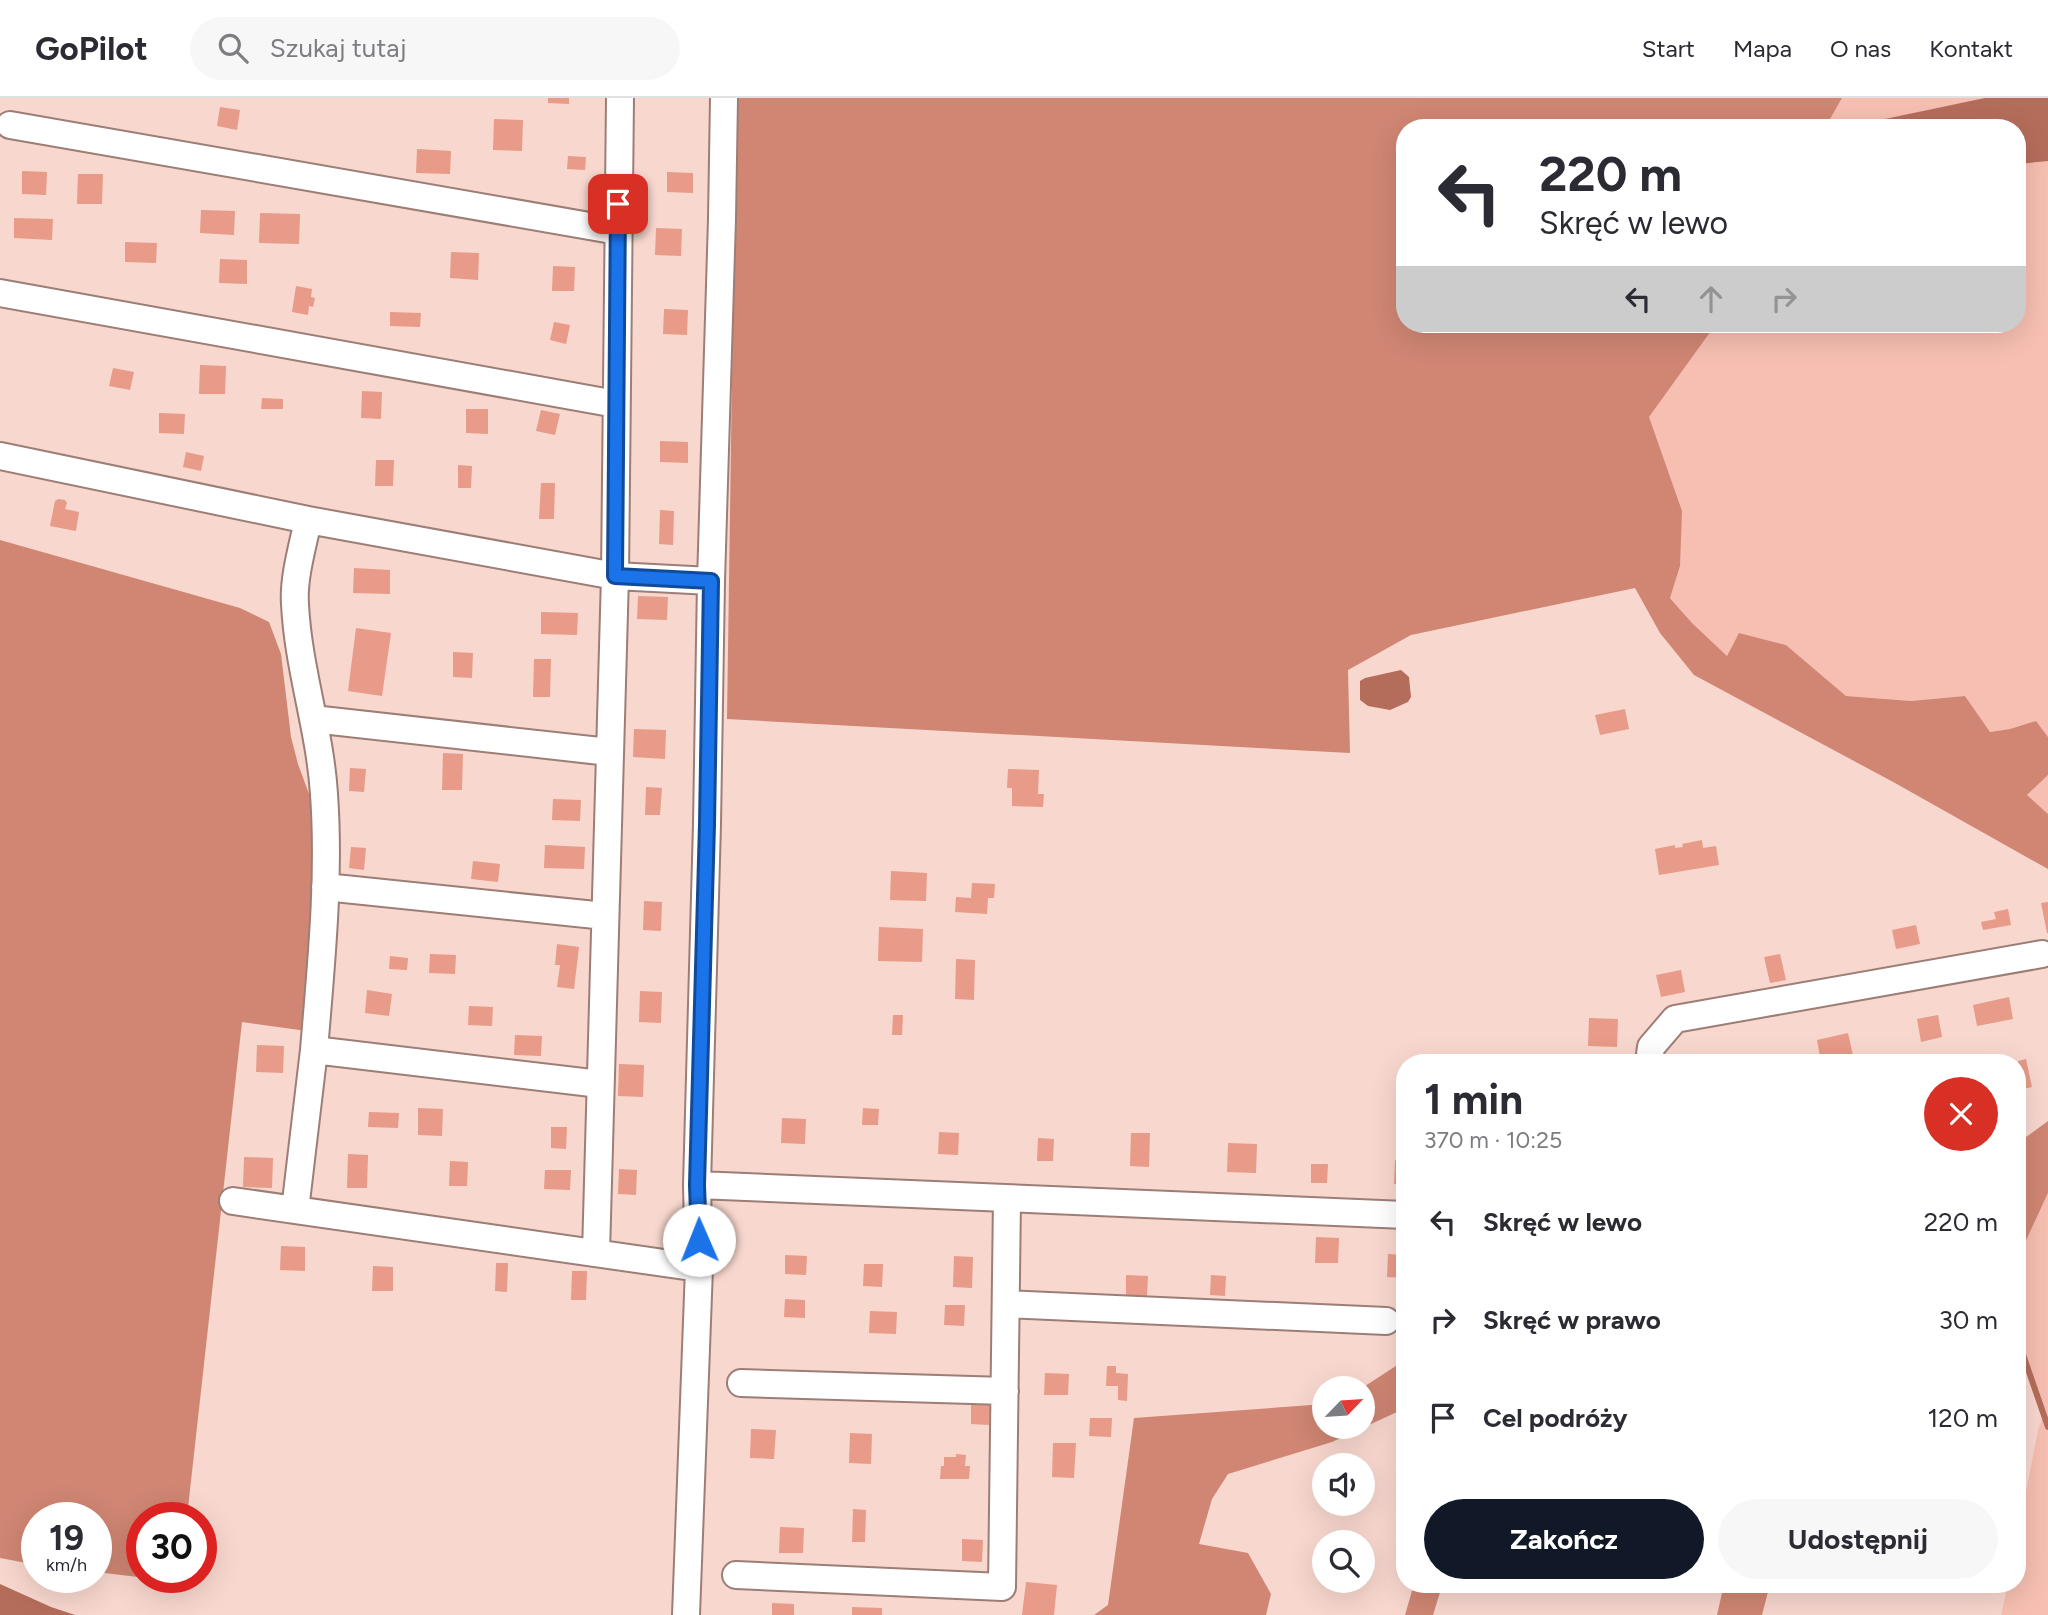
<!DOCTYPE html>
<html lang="pl">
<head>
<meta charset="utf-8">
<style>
	:root { --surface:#fff; --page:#f7f7f7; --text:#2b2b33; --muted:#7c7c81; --line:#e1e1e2; --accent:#111827 }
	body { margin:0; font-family:Figtree,sans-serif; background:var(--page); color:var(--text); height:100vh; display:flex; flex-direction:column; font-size:26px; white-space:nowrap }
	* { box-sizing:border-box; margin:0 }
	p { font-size:23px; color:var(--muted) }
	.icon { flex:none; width:38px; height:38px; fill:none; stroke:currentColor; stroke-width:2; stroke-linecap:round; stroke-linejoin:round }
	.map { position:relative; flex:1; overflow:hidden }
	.details { position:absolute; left:1396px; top:956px; width:630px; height:539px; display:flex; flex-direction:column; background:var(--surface); border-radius:28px; box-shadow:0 7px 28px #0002 }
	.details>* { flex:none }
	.hud { position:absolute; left:1396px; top:21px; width:630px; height:214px; border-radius:28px; box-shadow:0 7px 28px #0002; background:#fff; color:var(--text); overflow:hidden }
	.needle { width:46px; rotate:65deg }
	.controls { position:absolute; left:1312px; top:1278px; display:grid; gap:14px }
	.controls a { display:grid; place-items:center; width:63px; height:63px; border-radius:50%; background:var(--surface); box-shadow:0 7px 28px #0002; font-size:35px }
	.speed { position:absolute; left:21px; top:1404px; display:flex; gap:14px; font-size:35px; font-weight:700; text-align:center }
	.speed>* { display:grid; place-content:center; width:91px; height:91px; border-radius:50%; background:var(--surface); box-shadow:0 7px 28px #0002; line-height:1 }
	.speed small { font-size:18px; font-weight:400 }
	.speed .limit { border:10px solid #d22; background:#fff; color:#111 }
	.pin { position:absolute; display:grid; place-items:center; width:60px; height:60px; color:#fff; margin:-30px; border-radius:14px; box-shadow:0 4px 10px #0006 }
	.me { position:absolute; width:77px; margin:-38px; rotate:359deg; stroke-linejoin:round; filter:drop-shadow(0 0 5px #0008) }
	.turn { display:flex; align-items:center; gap:24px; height:147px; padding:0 28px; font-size:32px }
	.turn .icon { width:91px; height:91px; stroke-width:2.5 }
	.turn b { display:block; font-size:49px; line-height:60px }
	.lanes { display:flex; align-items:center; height:66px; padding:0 28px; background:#0003; justify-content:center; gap:35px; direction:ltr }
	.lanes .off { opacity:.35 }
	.round { display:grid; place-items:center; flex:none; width:74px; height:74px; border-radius:37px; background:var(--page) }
	.summary { display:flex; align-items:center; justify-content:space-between; height:119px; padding:0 28px }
	h1 { font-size:42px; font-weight:700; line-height:52px }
	.primary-button { display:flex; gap:14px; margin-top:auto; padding:14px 28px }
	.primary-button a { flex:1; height:80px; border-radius:42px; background:var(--accent); color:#fff; font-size:28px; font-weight:700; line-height:80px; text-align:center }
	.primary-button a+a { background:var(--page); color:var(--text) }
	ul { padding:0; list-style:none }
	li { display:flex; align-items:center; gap:21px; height:98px; padding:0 28px }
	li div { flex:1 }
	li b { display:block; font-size:26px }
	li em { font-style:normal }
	header { display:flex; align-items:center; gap:42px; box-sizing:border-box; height:98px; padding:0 35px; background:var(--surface); border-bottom:2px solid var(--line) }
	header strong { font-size:33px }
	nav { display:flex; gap:38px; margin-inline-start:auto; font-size:24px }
	.search { width:490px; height:63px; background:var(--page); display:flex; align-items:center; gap:18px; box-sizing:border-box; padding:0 24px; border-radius:38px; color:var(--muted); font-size:26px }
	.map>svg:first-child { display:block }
	.green { fill:#f6bfb1 }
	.forest { fill:#d08673 }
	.water { fill:#b56d5b }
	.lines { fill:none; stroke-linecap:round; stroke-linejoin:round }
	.stream { stroke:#b56d5b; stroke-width:6 }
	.building { fill:#e79b88 }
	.minor-casing { stroke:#9c7e76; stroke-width:30 }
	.minor { stroke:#fff; stroke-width:26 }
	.route-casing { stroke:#114b97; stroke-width:18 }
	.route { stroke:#1a73e8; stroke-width:12 }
</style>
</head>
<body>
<header>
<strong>GoPilot</strong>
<div class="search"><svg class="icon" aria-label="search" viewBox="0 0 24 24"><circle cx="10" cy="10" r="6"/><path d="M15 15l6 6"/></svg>Szukaj tutaj</div>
<nav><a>Start</a><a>Mapa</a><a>O nas</a><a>Kontakt</a></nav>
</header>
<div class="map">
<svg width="2048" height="1517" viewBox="0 0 2048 1517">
	<rect width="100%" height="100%" fill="#f8d7ce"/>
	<!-- green -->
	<path class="green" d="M1842 0H2048V639L2036 623 2010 631 1990 634 1965 598 1911 603 1846 598 1786 547 1739 535 1727 558 1692 525 1670 499 1680 468 1649 319 1716 226H2018V30H1825Z
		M2048 677V716L2027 697Z
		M2048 1095V1517H2001L2008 1486H2018V1435L2038 1332 2043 1318 2018 1242V1187L2023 1149Z"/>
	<!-- forest -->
	<path class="forest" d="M736 0H1842L1825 30H1405V226H1716L1649 319 1682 413 1680 468 1670 500 1692 525 1727 558 1739 535 1786 547 1846 598 1911 603 1965 598 1990 634 2010 631 2036 623 2048 639V677L2027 697 2048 716V771L1895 685 1694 577 1660 535 1635 490 1411 537 1348 572 1350 655 727 621Z
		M0 442 240 510 269 524 281 556 291 639 298 666 309 696 314 727 315 818 307 933 242 924 187 1419H142V1479H181L180 1484 96 1474V1419H37V1467L0 1460Z
		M2048 1023V1095L2023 1149 2018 1187V1045Z
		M1405 1262V1309L1397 1314 1332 1344 1228 1376 1212 1401 1199 1446 1248 1455 1271 1496 1266 1517H1094L1108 1507 1134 1320 1325 1306V1328H1363L1362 1290Z
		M1414 1486H1437L1442 1488 1433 1517H1405Z
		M1724 1486H1770L1762 1517H1717Z"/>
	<!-- water -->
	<path class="water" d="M1985 0H2048V63L2018 66V30H1842Z
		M1401 572 1409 579 1411 599 1408 604 1390 612 1368 608 1360 602V583L1365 580Z
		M0 1486 51 1509 75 1517H0Z"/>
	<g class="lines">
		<!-- stream -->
		<path class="stream" d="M2018 1242 2048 1329"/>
	</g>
	<!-- building -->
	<path class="building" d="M548 0H569V6L548 5Z
		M220 9 240 12 237 32 217 28Z
		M494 21 523 22 522 53 493 52Z
		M417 51 451 53 450 76 416 75Z
		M568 58 586 59 585 72 567 71Z
		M22 73 47 74 46 97 22 96Z
		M667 74 693 75V95L667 94Z
		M78 76H103L102 106H77Z
		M201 112 235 113 234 137 200 135Z
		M260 115 300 116 299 146 259 145Z
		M14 120 53 121 52 142 14 140Z
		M656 130 682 131 681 158 655 157Z
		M125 144 157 145 156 165 125 164Z
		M451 154 479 155 478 182 450 180Z
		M220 161 247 162V186L219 185Z
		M553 168 575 169 574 193H552Z
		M296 188 312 191 311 199 315 200 313 209 309 208 308 217 292 214Z
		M664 211 688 212 687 237 663 236Z
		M390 214 421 215 420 229 390 228Z
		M554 224 570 227 566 246 550 242Z
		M200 267 226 268 225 296H199Z
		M113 270 134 274 130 292 109 288Z
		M362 293 382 294 381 321 361 320Z
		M262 300 283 301V311H261Z
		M466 311H488V336L466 335Z
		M541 312 560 316 555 337 536 333Z
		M159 315 185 316 184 336 159 335Z
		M660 343 688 344V365L660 364Z
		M186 354 204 358 201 373 183 369Z
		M376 362H394L393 388H375Z
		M458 367 472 368 471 390H458Z
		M541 385H555L554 421H539Z
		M58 401 65 402 67 405 65 411 79 414 76 433 50 428 55 403Z
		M660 412 674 413 673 447 659 446Z
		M354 470 390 472V496L353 495Z
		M638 498 668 499 667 522 637 521Z
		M541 514 578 515 577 537 541 536Z
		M356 530 391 535 382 598 348 593Z
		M453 554 473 555 472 580 453 579Z
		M534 561H551L550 599H533Z
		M1625 611 1629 631 1600 637 1595 617Z
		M634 631 666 632 665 661 633 659Z
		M443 655 463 656 462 692H442Z
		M350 670 366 671 364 694 349 693Z
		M1008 671 1039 672 1038 696H1044L1043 709 1012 708V690H1007Z
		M646 689 662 690 660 717H645Z
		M553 701 581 702 580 723 552 722Z
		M1702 742 1703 750 1716 748 1719 767 1659 777 1655 751 1675 747V750L1683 749 1682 746Z
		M545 747 585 749 584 771 544 770Z
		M351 749 366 750 364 772 349 770Z
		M473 763 500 766 498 784 471 781Z
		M891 773 927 775 926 803 890 802Z
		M972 785 995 786 994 800H988L987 816 955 814 956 799 971 800Z
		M644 803 662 804 661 833 643 832Z
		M2048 804V835H2047L2041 805Z
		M2008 811 2011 827 1983 832 1981 824 1996 821 1994 814Z
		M1916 827 1920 846 1896 851 1892 832Z
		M879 829 923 831 922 864 878 863Z
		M557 846 579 849 574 891 557 889 560 867H555Z
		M430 856 456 857 455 876 429 875Z
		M1780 856 1786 882 1770 885 1764 859Z
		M390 858 408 860 407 872 389 871Z
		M956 861 975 862 974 902 955 901Z
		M1681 872 1685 894 1661 899 1656 877Z
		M367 892 392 896 389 918 365 915Z
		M640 893 662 894 661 925 639 924Z
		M2009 899 2013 921 1977 928 1973 907Z
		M469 908 493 909 492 928 468 927Z
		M893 917H903L902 937H892Z
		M1938 917 1942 939 1921 944 1917 921Z
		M1589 920 1618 921 1617 949 1588 948Z
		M1848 935 1854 962 1821 964 1817 942Z
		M515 937 542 938 541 958 514 957Z
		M257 947 284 948 283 975 256 974Z
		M1744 957 1746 964H1728L1727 961Z
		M2026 961 2032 989 2018 992V963Z
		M619 966 644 967 643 999 618 998Z
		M418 1010 443 1011 442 1038 418 1037Z
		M863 1010 879 1011 878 1027H862Z
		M369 1014 399 1015 398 1030 368 1029Z
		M782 1020 806 1021 805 1046 781 1045Z
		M551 1029H567L566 1051 551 1050Z
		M939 1034 959 1035 958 1057 938 1056Z
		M1131 1035H1150L1149 1069 1130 1068Z
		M1038 1040 1054 1041 1053 1063H1037Z
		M1228 1045 1257 1046 1256 1075 1227 1074Z
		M348 1056 368 1057 367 1090H347Z
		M244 1059 273 1060 272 1090 243 1089Z
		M1395 1062H1405V1087L1394 1086Z
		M450 1063 468 1064 467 1088H449Z
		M1311 1066H1328L1327 1085H1311Z
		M619 1071 637 1072 636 1097 618 1096Z
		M545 1072H571L570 1092 544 1091Z
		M1316 1139 1339 1140 1338 1165H1315Z
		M281 1148 305 1149V1173L280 1172Z
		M1388 1156 1405 1157V1180L1387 1179Z
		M785 1157 807 1158 806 1177 785 1176Z
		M954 1158 973 1159 972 1190 953 1189Z
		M496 1165H508L507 1194 495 1193Z
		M864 1166H883L882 1189 863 1188Z
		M373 1168 393 1169V1193H372Z
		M572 1173H587L586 1202H571Z
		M1126 1177 1148 1178 1147 1198 1126 1197Z
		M1211 1177 1226 1178 1225 1198 1210 1197Z
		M785 1201 805 1202V1220L784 1219Z
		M945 1207H965L964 1228 944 1227Z
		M870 1213 897 1214 896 1236 869 1235Z
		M1107 1268H1116V1275L1128 1276 1127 1303 1118 1302V1288H1106Z
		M1045 1275 1069 1276 1068 1297H1044Z
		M971 1306H990L989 1327 971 1326Z
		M1090 1320H1112L1111 1339 1089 1338Z
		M751 1331 776 1332 774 1361 750 1360Z
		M850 1335 872 1336 871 1366 849 1365Z
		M1053 1345H1076L1074 1380 1052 1379Z
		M956 1356 966 1357 965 1368H970L969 1381H940L941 1368H944V1359H956Z
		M853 1411 866 1412 865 1444H852Z
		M780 1429 804 1430 803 1455H779Z
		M962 1441 983 1442 982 1464 962 1463Z
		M1026 1484 1057 1487 1054 1517H1022Z
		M772 1505 794 1506V1517H772Z
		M852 1509 882 1510V1517H852Z"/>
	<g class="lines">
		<defs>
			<path id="minor" d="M10 27 618 133
				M0 195 616 306
				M0 358 308 422 615 478 711 483
				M308 422C303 447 293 480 295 506 298 570 320 632 324 696 330 781 321 867 314 952
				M313 621 609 654
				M325 789 605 818
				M1649 964 1651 949 1675 921 2042 856
				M697 1087 1405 1117
				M233 1103 699 1170
				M295 1112 314 952 600 986
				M596 1155 615 478 620 0
				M1006 1206 1386 1223
				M741 1285 1005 1293
				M736 1477 1002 1489 1007 1101
				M686 1517 699 1170 697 1087 707 726 711 483 722 121 724 0"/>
		</defs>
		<!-- minor casing -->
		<use href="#minor" class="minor-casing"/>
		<!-- minor -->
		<use href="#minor" class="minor"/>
	</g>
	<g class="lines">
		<defs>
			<path id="route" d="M618 106 615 478 711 483 707 726 697 1087 699 1142"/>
		</defs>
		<!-- route casing -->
		<use href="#route" class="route-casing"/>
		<!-- route -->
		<use href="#route" class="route"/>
	</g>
</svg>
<div class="controls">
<a><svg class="needle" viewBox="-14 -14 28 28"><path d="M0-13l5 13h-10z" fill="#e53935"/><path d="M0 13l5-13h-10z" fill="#7c7c81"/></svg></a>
<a><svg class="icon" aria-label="sound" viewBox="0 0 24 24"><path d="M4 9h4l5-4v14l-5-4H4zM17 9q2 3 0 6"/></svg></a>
<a><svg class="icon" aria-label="search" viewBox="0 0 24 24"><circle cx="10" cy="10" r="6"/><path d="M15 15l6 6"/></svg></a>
</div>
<div class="speed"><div>19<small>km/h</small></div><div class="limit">30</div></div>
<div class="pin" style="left:618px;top:106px;background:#d93025"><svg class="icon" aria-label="arrive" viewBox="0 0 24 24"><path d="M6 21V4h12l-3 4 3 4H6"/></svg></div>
<svg class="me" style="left:699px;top:1142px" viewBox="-20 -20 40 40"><circle r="19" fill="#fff"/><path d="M0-13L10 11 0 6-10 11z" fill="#1a73e8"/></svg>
<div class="hud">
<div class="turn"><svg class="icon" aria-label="left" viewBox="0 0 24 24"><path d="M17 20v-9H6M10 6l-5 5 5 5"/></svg><div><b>220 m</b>Skręć w lewo</div></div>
<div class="lanes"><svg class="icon" aria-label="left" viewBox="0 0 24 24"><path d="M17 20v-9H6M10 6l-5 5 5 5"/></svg><svg class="icon off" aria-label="ahead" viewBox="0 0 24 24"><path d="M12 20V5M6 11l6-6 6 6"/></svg><svg class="icon off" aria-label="right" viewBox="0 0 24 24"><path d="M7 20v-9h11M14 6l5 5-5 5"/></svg></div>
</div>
<section class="details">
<div class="summary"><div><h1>1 min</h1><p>370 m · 10:25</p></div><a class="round" style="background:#d93025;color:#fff"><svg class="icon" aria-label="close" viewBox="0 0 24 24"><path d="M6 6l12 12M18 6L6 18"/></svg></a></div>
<ul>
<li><svg class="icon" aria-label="left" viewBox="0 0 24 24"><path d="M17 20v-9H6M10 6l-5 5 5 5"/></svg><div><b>Skręć w lewo</b></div><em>220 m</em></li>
<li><svg class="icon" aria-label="right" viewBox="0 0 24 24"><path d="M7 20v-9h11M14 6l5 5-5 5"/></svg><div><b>Skręć w prawo</b></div><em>30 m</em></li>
<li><svg class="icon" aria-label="arrive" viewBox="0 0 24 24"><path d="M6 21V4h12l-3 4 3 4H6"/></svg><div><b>Cel podróży</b></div><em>120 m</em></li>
</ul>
<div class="primary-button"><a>Zakończ</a><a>Udostępnij</a></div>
</section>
</div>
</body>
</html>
